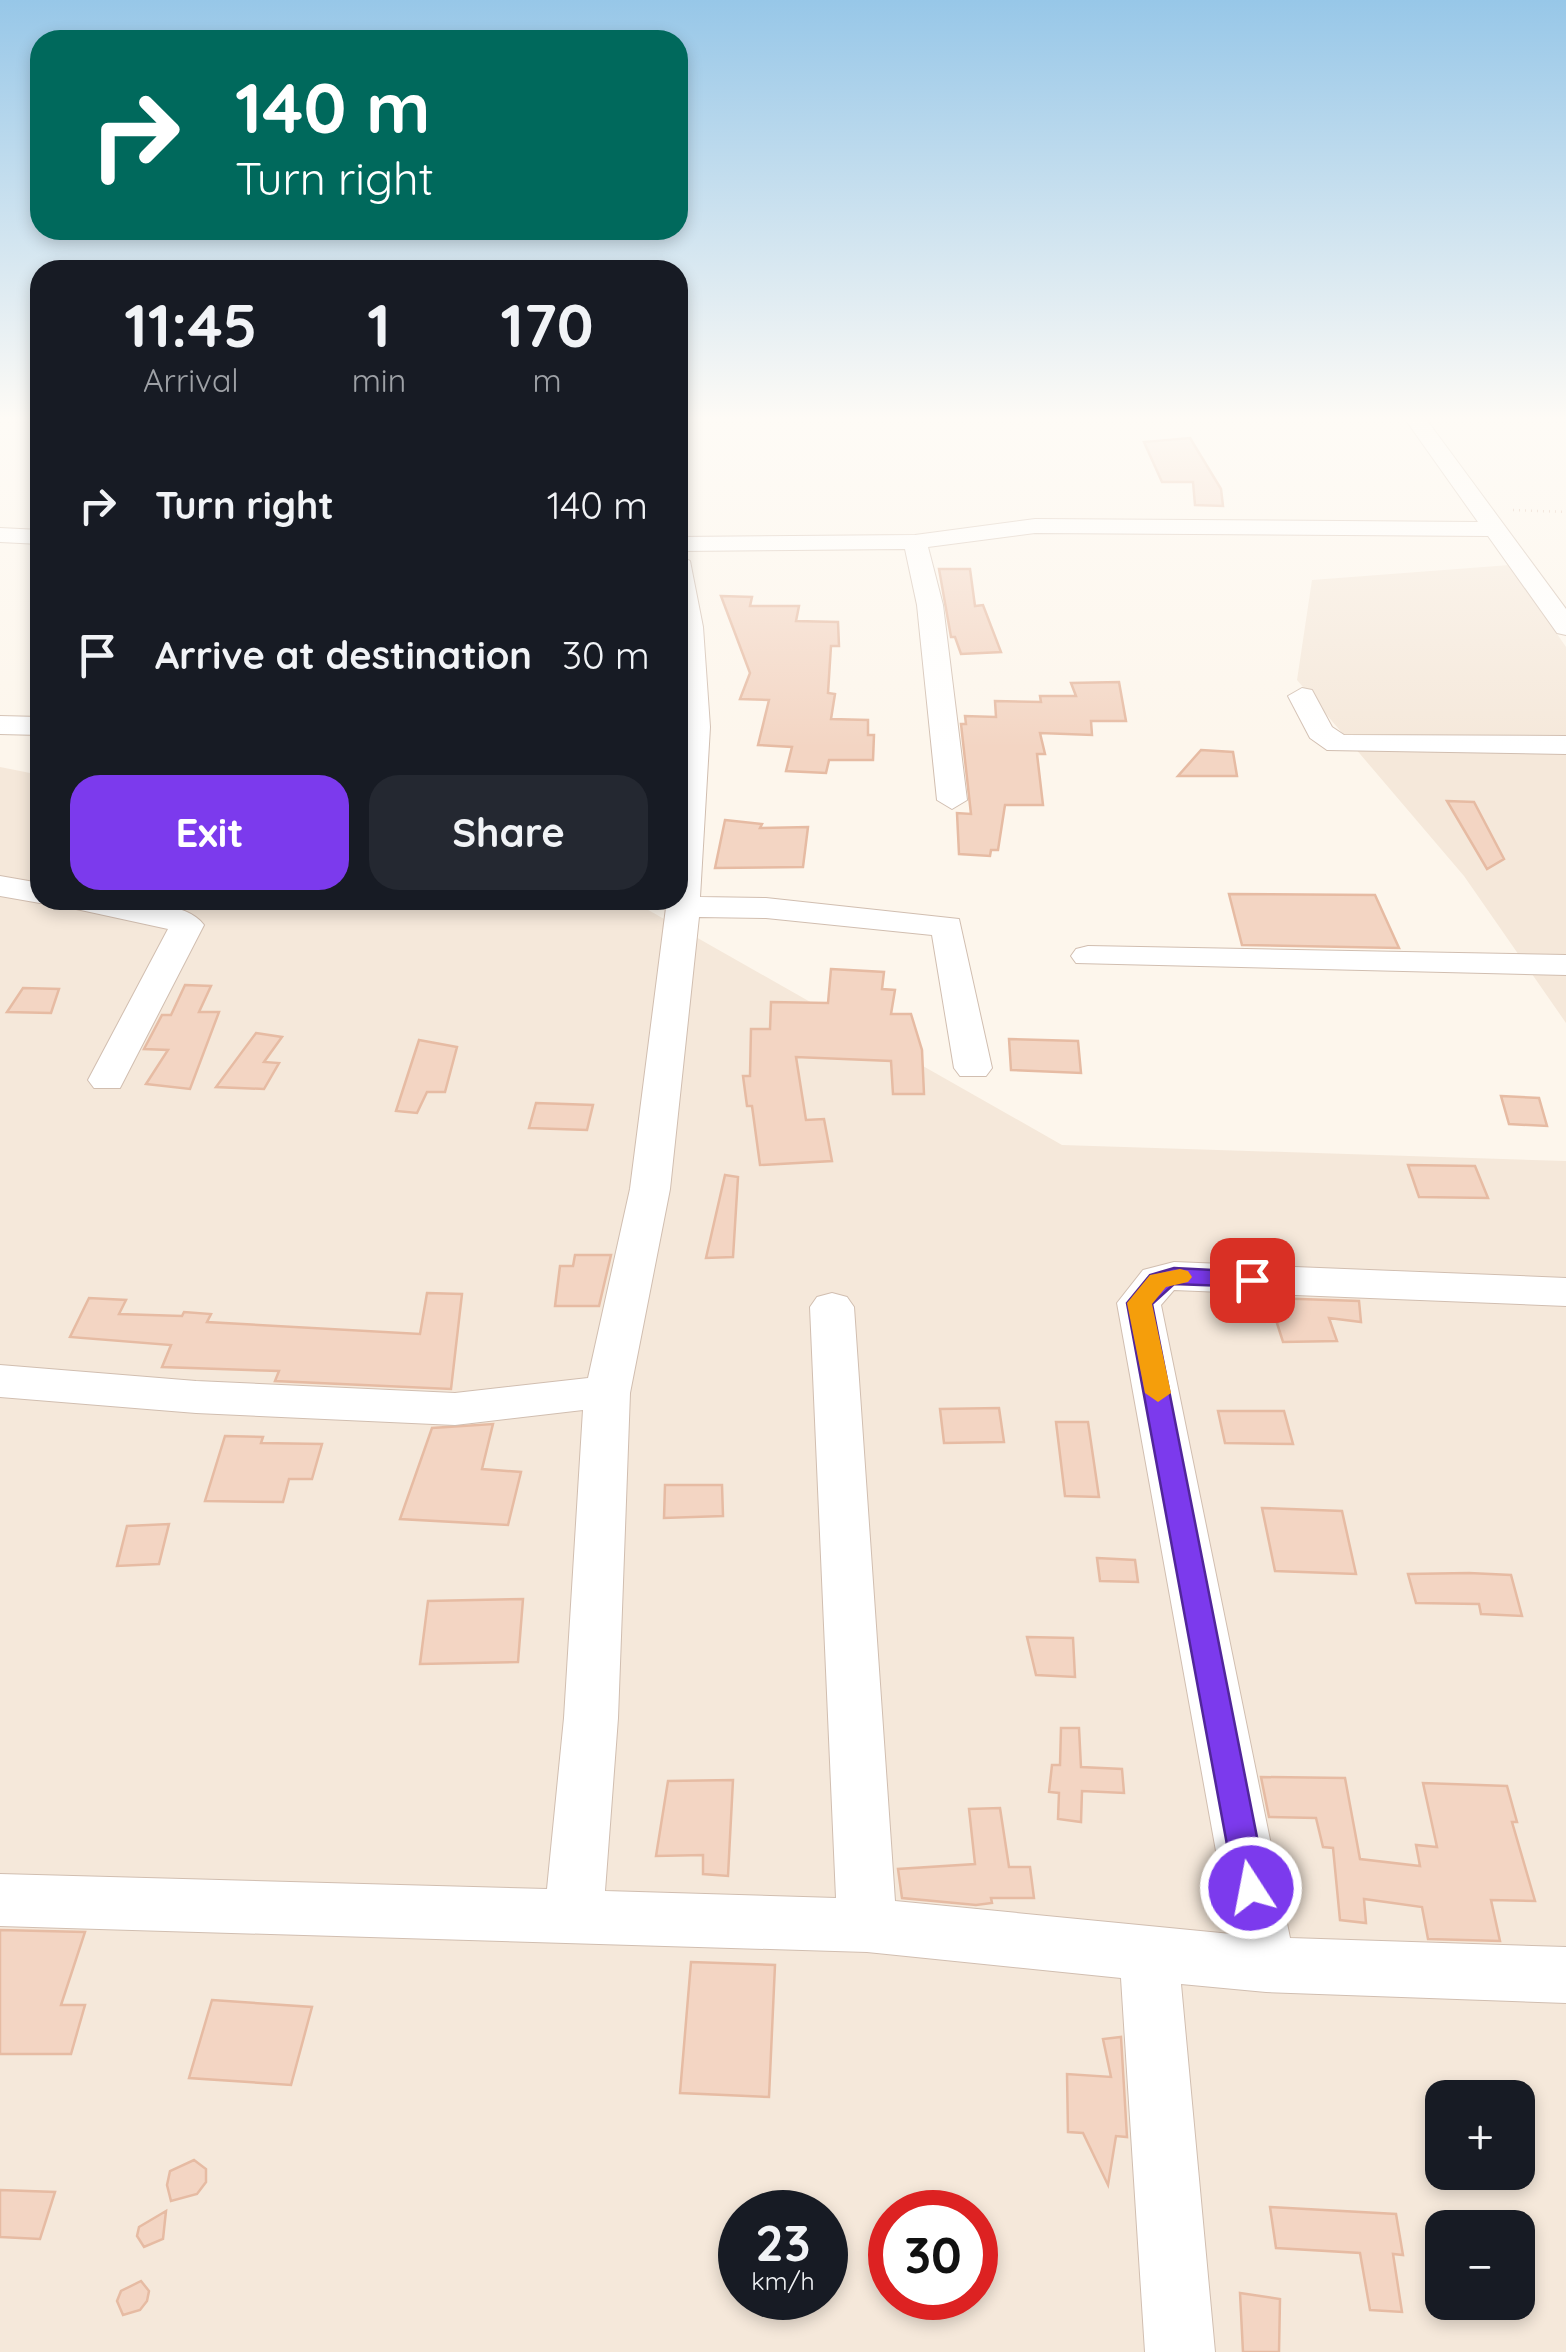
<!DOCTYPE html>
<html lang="en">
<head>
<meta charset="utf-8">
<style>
	:root { --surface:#171b24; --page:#242831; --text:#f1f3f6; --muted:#9ea1a6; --accent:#7c3aed }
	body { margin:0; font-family:Quicksand,sans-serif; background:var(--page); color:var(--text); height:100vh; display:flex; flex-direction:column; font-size:38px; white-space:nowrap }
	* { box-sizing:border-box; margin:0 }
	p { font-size:32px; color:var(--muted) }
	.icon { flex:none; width:55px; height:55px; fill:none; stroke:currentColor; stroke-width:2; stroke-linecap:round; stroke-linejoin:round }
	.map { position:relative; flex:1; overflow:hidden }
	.panel { position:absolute; left:30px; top:260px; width:658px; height:650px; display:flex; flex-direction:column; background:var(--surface); border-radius:30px; box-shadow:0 5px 15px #0003 }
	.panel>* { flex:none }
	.banner { position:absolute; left:30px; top:30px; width:658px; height:210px; border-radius:30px; box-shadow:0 5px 15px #0003; background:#00695c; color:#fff; overflow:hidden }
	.buttons { position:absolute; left:1425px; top:2080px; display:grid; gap:20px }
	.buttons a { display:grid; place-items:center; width:110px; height:110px; border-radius:20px; background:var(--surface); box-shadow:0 5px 15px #0003; font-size:50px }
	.speed { position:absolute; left:718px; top:2190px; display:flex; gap:20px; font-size:50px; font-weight:700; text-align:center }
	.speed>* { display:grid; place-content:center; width:130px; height:130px; border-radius:50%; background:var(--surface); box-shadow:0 5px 15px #0003; line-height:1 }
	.speed small { font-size:25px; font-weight:400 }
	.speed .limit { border:15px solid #d22; background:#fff; color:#111 }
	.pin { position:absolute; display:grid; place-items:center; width:85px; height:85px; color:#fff; margin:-42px; border-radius:20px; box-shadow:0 5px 15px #0006 }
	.me { position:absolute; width:110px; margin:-55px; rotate:349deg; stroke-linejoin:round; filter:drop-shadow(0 0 8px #0008) }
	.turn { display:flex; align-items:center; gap:35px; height:210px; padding:0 40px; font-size:45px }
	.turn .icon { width:130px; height:130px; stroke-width:2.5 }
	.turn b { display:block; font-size:70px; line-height:85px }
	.eta { display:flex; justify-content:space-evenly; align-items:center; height:170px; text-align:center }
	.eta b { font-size:60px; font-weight:700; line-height:70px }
	.cta { display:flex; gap:20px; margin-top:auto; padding:20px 40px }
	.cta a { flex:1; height:115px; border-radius:30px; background:var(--accent); color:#fff; font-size:40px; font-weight:700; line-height:115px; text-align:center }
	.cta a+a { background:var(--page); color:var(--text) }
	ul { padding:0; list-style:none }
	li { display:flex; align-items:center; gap:30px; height:150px; padding:0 40px }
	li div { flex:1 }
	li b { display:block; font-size:38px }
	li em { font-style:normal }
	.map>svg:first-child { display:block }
	.residential { fill:#f5e8da; fill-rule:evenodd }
	.building { fill:#f3d5c3; stroke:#e6bba3; stroke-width:2.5 }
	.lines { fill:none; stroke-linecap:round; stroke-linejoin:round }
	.minor-casing { stroke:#d1beb0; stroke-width:2 }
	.path { stroke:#d9b8a5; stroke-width:2.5; stroke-dasharray:1 5; stroke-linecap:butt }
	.minor { fill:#fff; fill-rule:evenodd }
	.route { fill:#7c3aed; stroke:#51269a; stroke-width:2.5 }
	.slow { fill:#f59e0b }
</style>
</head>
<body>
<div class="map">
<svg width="1566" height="2352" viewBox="0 0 1566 2352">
	<rect width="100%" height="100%" fill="#fdf6ec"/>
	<!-- residential -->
	<path class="residential" d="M1510 565 1566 647V1023L1464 876 1297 680 1312 580Z
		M0 767 40 775V900H621L636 903 1062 1145 1566 1161V2352H0ZM1442 2098H1518V2172H1442ZM740 2212H825V2298H740ZM890 2212H975V2298H890ZM1442 2228H1518V2302H1442Z"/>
	<!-- building -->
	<path class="building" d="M1190 438 1221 489 1223 506 1195 505 1193 482H1162L1144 442Z
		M939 569H970L975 606 983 605 1001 652 961 654 955 637H951Z
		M721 596 752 597 750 606H799L796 621 838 622 839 646H831L828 693 835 694 831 719 868 720V735H874L873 760H829L826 773 786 771 792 747 758 745 769 700 740 699 750 673Z
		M1119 682 1126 721H1091L1092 735 1040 733 1045 754H1037L1043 805H1005L998 850H991L990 856 959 854 957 813 971 814 961 724H966L965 716 996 717 995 701 1041 702 1040 696H1076L1071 683Z
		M1201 750 1233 752 1237 776H1178Z
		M1447 801 1474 802 1504 859 1487 869Z
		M725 820 762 824 760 828 808 827 803 867 715 868Z
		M1229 894 1375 895 1399 948 1242 945Z
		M831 969 884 972 882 989 895 990 891 1014H911L922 1050 924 1094H893L891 1061 796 1057 806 1120 824 1119 832 1161 760 1165 752 1106H747L743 1076H750L751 1029H770L771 1002 828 1003Z
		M185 985 211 986 199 1012H219L190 1089 146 1084 168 1050 144 1049 162 1015H171Z
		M23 988 59 989 51 1013 7 1012Z
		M256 1033 282 1037 264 1062 279 1063 264 1089 216 1087Z
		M1009 1039 1078 1041 1081 1073 1011 1070Z
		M419 1040 457 1047 445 1092H427L417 1113 396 1111Z
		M1501 1096 1539 1098 1547 1126 1509 1124Z
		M536 1103 593 1105 587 1130 529 1128Z
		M1408 1165 1475 1166 1488 1198 1419 1197Z
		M725 1175 738 1177 733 1257 706 1258Z
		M575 1255H611L599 1306H555L560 1266H573Z
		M427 1293 462 1294 451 1389 275 1381 279 1371 162 1367 171 1345 70 1337 89 1298 126 1300 119 1314 182 1316 184 1312 211 1314 207 1322 420 1334Z
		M1269 1298 1359 1301 1361 1322 1329 1318 1337 1341 1283 1342Z
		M999 1408 1004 1442 944 1443 940 1409Z
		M1218 1411H1284L1293 1444 1225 1443Z
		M1056 1422H1088L1099 1497 1065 1496Z
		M493 1424 482 1469 521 1472 508 1525 400 1519 432 1428Z
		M225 1436 263 1437 261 1443 322 1444 312 1479H289L283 1502 205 1501Z
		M665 1485H722L723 1516 664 1518Z
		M1262 1508 1342 1511 1356 1574 1275 1571Z
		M169 1524 159 1564 117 1566 127 1526Z
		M1097 1558 1135 1560 1138 1582 1100 1581Z
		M1469 1573 1511 1575 1522 1616 1481 1614 1479 1604 1416 1603 1408 1574Z
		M523 1599 518 1662 420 1664 428 1601Z
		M1027 1637 1073 1638 1075 1677 1036 1675Z
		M1061 1728H1079L1081 1767 1122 1769 1124 1793 1082 1791 1081 1822 1058 1819 1059 1793 1049 1792 1052 1765H1060Z
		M1261 1777 1345 1778 1360 1859 1420 1866 1416 1845 1437 1847 1423 1783 1507 1786 1517 1822H1512L1535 1901 1491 1900 1500 1941 1428 1939 1422 1907 1364 1899 1366 1923 1340 1920 1333 1848 1323 1847 1316 1818 1269 1817Z
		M733 1780 728 1876 703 1874V1855L656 1856 668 1781Z
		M1000 1808 1009 1867H1030L1034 1898H991L992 1903 976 1905 902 1898 898 1869 975 1864 969 1809Z
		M0 1930 85 1932 61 2005H85L71 2054H0Z
		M691 1962 775 1965 769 2097 680 2093Z
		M212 2000 312 2007 291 2085 189 2078Z
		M1121 2037 1127 2137 1116 2136 1108 2185 1083 2133 1068 2132 1067 2074 1111 2077 1103 2039Z
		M194 2160 206 2169V2182L197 2194 171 2201 167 2185 170 2171Z
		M0 2190 55 2192 40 2239 0 2237Z
		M1270 2207 1396 2214 1403 2255 1393 2254 1402 2312 1370 2310 1360 2253 1276 2248Z
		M166 2211 163 2239 144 2247 137 2236 139 2227Z
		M141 2281 149 2291 147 2301 140 2310 123 2315 117 2301 121 2291Z
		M1240 2293 1280 2299 1279 2352H1243Z"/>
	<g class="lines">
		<defs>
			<path id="minor" d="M1405 419H1426L1566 609V635L1557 633 1488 536 1035 533 928 547 943 605 967 800 952 809 937 800 917 605 905 549 678 551V537L915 535 1035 519 1478 522Z
				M0 528 40 530V544L0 542Z
				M678 554 690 561 703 627 710 727 700 897 766 898 959 919 992 1068 986 1076H960L954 1068 932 935 766 918 699 917 670 1189 630 1393 618 1718 605 1891 836 1898 810 1307 817 1297 832 1293 847 1297 854 1307 895 1901 1231 1934 1117 1303 1143 1270 1174 1262 1566 1278V1306L1174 1290 1161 1305 1290 1938 1566 1947V2003L1266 1992 1181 1984 1215 2352H1145L1121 1978 867 1952 0 1926V1874L547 1889 564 1718 583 1410 455 1425 196 1413 0 1397V1365L196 1381 455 1393 588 1378 630 1189 667 900H678L682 727Z
				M1302 688 1312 690 1332 727 1344 735 1566 736V754L1327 750 1310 738 1288 696Z
				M0 716 40 717V735L0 734Z
				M0 876 40 883V900H52L40 903 0 896Z
				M62 900C96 900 183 895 204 925L120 1088H94L88 1080 168 929 67 907Z
				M1088 946 1566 955V975L1076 963 1071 956 1076 949Z"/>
		</defs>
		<!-- minor casing -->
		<use href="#minor" class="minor-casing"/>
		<!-- path -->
		<path class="path" d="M1513 510 1566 512"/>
		<!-- minor -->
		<use href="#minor" class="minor"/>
	</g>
	<!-- sky -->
	<linearGradient id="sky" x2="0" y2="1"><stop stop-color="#97c7e8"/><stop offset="0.56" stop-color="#fefbf6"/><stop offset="1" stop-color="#fefbf6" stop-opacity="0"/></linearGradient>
	<rect width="1566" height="748" fill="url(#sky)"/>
	<!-- route -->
	<path class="route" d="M1174 1268 1252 1272 1264 1280 1252 1287 1174 1284 1152 1304 1267 1888 1263 1899 1251 1903 1239 1899 1235 1888 1127 1303 1150 1275Z"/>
	<!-- slow -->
	<path class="slow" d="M1180 1269 1188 1271 1192 1277 1188 1282 1166 1287 1152 1304 1171 1393 1158 1402 1145 1393 1127 1303 1150 1275Z"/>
</svg>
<div class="buttons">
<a>+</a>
<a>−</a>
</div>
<div class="speed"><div>23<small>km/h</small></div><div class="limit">30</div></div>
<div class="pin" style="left:1252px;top:1280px;background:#d93025"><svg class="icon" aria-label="arrive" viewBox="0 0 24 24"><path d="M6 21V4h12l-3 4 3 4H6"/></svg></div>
<svg class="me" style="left:1251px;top:1888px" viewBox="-20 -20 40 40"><circle r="17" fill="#7c3aed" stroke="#fff" stroke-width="3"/><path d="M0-11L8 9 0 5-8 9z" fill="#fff"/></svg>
<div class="banner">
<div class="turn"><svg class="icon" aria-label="right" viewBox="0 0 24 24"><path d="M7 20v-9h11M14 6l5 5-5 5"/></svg><div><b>140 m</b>Turn right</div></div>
</div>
<section class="panel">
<div class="eta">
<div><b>11:45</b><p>Arrival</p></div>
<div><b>1</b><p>min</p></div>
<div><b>170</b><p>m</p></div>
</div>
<ul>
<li><svg class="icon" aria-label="right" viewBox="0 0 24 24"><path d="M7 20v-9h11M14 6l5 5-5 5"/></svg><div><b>Turn right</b></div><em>140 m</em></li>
<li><svg class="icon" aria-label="arrive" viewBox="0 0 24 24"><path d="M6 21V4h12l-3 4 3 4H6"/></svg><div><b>Arrive at destination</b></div><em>30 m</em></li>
</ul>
<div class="cta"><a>Exit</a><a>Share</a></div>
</section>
</div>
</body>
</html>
